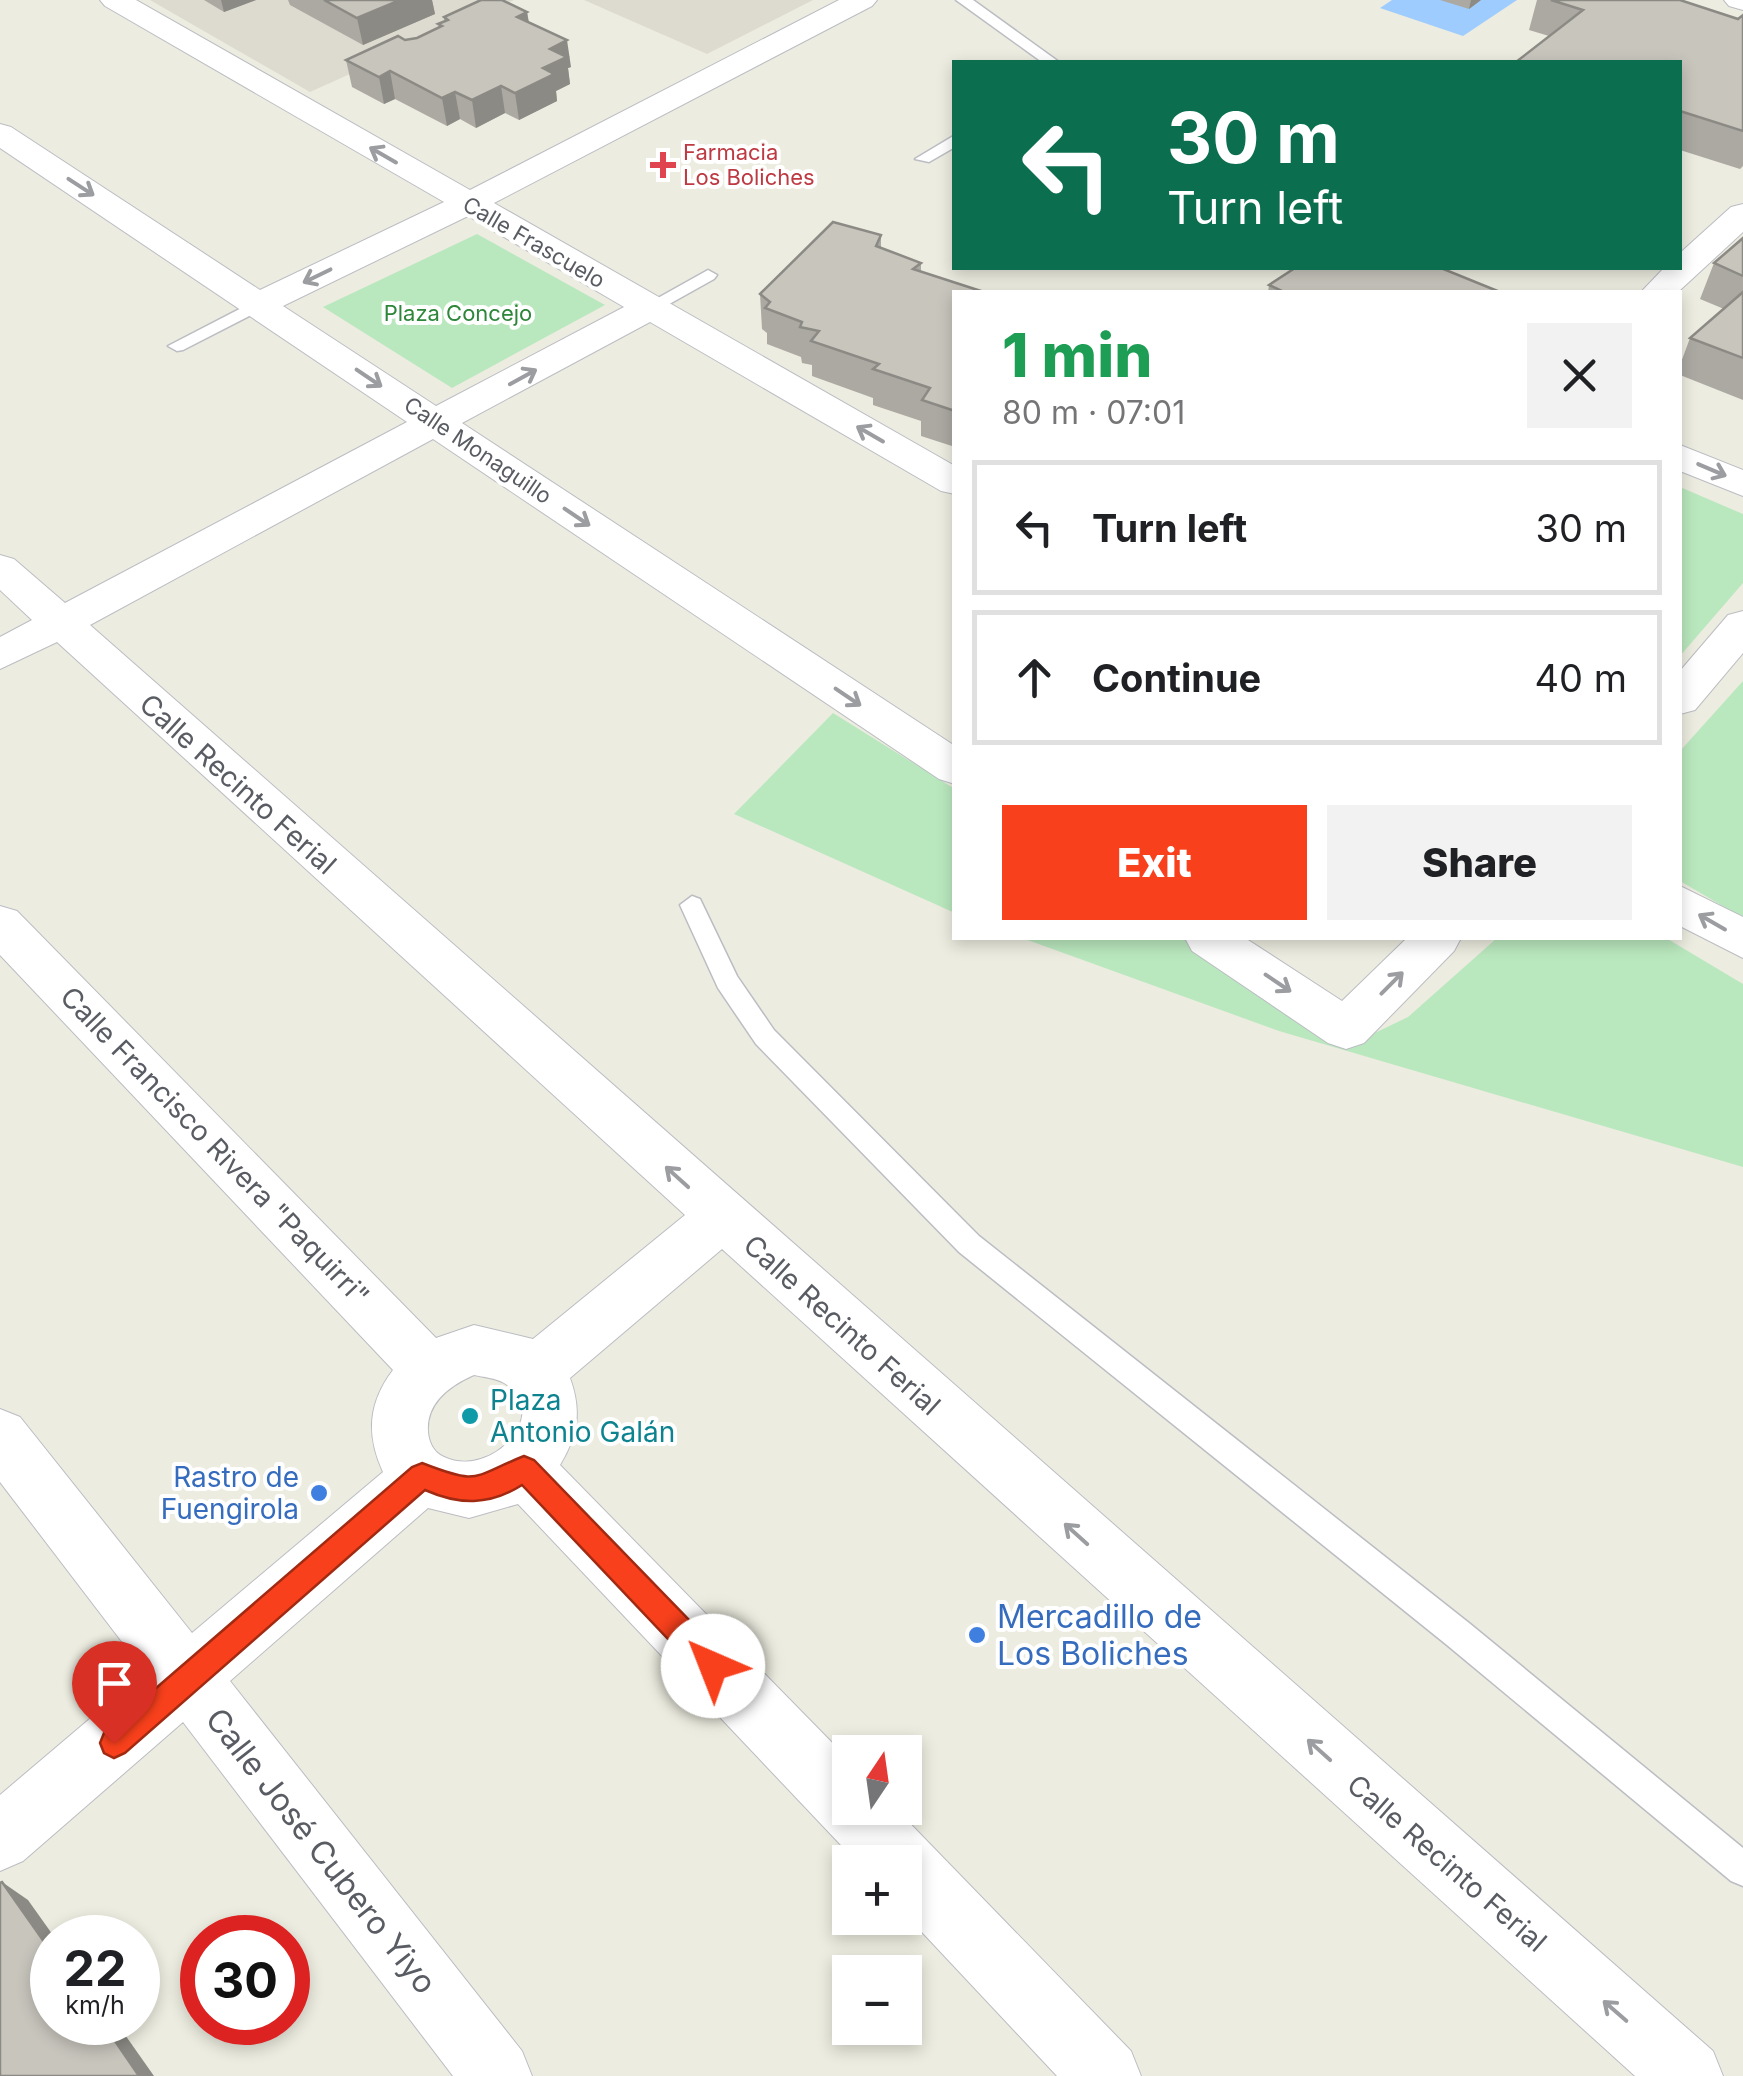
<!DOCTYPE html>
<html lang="en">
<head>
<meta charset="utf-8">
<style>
	:root { --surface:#fff; --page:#f2f2f2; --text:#202124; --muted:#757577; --line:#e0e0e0; --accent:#f8401c }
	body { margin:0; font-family:Inter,sans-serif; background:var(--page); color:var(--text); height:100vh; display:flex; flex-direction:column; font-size:38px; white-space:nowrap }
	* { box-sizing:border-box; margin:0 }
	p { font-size:32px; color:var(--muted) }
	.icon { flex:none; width:55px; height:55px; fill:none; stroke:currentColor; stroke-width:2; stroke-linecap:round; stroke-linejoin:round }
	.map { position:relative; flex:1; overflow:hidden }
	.drawer { position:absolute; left:952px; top:290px; width:730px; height:650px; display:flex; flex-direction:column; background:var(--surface); border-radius:0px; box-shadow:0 5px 15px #0003 }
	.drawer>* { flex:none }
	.top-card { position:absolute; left:952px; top:60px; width:730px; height:210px; border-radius:0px; box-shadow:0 5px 15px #0003; background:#0b6e4f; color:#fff; overflow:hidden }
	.needle { width:65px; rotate:13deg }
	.tools { position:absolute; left:832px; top:1735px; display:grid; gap:20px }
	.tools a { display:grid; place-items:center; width:90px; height:90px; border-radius:0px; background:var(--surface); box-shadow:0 5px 15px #0003; font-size:50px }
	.speed { position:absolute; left:30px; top:1915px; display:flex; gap:20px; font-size:50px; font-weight:700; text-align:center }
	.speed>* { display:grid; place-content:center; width:130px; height:130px; border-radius:50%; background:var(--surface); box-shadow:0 5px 15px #0003; line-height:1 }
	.speed small { font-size:25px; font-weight:400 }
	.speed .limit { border:15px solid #d22; background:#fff; color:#111 }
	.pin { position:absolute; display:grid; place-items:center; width:85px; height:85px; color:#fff; margin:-102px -42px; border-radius:50% 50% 50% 0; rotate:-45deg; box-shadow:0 0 10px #0007 }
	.pin .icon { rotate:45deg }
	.me { position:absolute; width:110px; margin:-55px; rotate:316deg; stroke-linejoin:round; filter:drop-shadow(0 0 8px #0008) }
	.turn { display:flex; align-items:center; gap:35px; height:210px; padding:0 50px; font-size:45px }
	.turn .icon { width:130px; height:130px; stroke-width:2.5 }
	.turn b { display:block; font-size:70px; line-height:85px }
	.round { display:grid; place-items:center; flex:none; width:105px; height:105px; border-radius:0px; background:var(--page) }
	.overview { display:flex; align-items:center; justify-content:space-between; height:170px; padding:0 50px }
	h1 { font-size:60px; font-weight:800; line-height:75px; color:#1e9e55 }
	.action { display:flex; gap:20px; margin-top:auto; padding:20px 50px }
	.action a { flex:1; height:115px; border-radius:0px; background:var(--accent); color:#fff; font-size:40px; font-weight:800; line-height:115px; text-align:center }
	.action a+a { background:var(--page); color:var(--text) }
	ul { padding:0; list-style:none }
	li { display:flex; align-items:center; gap:30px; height:135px; margin:0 20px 15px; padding:0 30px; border:5px solid var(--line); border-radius:0px }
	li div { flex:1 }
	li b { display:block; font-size:38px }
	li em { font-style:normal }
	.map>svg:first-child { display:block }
	.education { fill:#dddbcf }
	.green { fill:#bae8be }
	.water { fill:#9eccff }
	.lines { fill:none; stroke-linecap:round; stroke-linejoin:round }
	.lane-casing { stroke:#bbbdc3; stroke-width:3 }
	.street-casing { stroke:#bbbdc3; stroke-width:2 }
	.lane { fill:#fff; fill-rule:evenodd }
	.street { fill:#fff; fill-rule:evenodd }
	.wall { fill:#aca9a3 }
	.shaded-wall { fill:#8c8a84 }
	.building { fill:#c8c5bd; stroke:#8c8a84; stroke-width:2.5 }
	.oneway { stroke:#9b9da1 }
	.route { fill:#f8401c; stroke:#a12a12; stroke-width:2.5 }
	.health-dot { fill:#e0444e; stroke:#fff; stroke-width:4 }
	.culture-dot { fill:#0f9aa8; stroke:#fff; stroke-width:4 }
	.shop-dot { fill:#3f7fe0; stroke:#fff; stroke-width:4 }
	.labels { text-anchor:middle; stroke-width:8; stroke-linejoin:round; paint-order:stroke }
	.far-health-label { font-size:22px; fill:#be3a42; stroke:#fff; text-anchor:start }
	.far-street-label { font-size:22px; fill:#595c63; stroke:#fff }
	.far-park-label { font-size:22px; fill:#2d8639; stroke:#fff }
	.street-label { font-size:28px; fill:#595c63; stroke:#fff }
	.culture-label { font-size:28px; fill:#0d838f; stroke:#fff; text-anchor:start }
	.shop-label { font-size:28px; fill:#366cbe; stroke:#fff; text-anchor:end }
	.near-shop-label { font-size:32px; fill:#366cbe; stroke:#fff; text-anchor:start }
	.near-street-label { font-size:32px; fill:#595c63; stroke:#fff }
</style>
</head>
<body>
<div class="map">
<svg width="1743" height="2076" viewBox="0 0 1743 2076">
	<rect width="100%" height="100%" fill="#edece0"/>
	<!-- education -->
	<path class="education" d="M150 0H514L310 92Z
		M584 0H813L707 54Z"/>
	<!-- green -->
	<path class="green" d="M477 234 605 305 452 388 323 307Z
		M1680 487 1743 514V583L1680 656Z
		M1743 681V918L1680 881V751Z
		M833 713 955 789V913L734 814Z
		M1022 938H1192L1358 1041 1408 1017 1497 938H1666L1743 984V1167L1279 1031Z"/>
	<!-- water -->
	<path class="water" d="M1392 0H1517L1463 36 1380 8Z"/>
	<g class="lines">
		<defs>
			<path id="lane" d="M956 0H973L1059 62H1042Z
				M955 135V147L929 162 915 159Z
				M708 270 717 275 714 279 655 312 649 313 640 308Z
				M259 299 268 304 265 308 183 350 177 351 168 346Z
				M692 896 700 899 737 976 774 1030 979 1236 1469 1623 1743 1848V1886L1731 1881 1447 1645 959 1252 756 1044 718 988 680 905Z"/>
			<path id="street" d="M100 0H136L470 190 839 0H877L872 6 494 203 955 466V494L941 491 650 322 462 423 955 746V784L939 779 433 439 90 625 1713 2051 1723 2076H1635L722 1249 570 1378C582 1411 578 1435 560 1465L850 1761V1808H895L1131 2051 1141 2076H1057L905 1914V1862H857L518 1504 469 1518 428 1508 230 1681 522 2051 532 2076H453L183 1722 23 1861 0 1871V1795L145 1672 0 1482V1409L20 1417 192 1633 383 1472C366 1435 368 1403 393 1370L0 955V906L17 911 436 1338 474 1325 533 1339 685 1215 57 642 0 669V637L32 620 0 590V555L14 559 65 603 407 422 0 148V124L11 127 260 290 444 202 105 6ZM468 216 624 307 436 406 283 306ZM474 1375C483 1377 496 1378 504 1383 554 1411 492 1480 444 1457 433 1452 429 1442 428 1432 426 1403 449 1386 474 1375Z
				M1724 0H1743V10L1729 6Z
				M1743 204V232L1678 292H1641L1664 268H1680V253L1731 207Z
				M1680 445 1743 470V496L1680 471Z
				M1743 611V653L1695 710 1680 714V671L1728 615Z
				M1680 886 1743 917V958L1680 926Z
				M1185 938H1245L1342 1001 1407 938H1461L1454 951 1364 1043 1346 1049 1328 1043 1192 951Z"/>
		</defs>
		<!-- lane casing -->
		<use href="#lane" class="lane-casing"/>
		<!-- street casing -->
		<use href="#street" class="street-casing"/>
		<!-- lane -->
		<use href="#lane" class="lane"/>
		<!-- street -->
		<use href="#street" class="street"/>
	</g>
	<!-- wall -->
	<path class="wall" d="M204 0H256L224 12Z
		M288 0H432L435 14 363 45 290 5Z
		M1440 0H1481L1469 9Z
		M1537 0H1680L1738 19 1743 15V166L1740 169 1680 150V62L1549 36 1529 30Z
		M527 12 529 22 571 67 568 68 570 84 556 91 557 101 519 120 505 113 476 128 460 119 447 126 395 99 384 104 352 87 346 60 405 40 417 38 439 28 438 24 444 22V17Z
		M881 235V248L921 263V272L955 292V447L921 436V421L873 405V398L812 376V365L802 363 801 357 767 344V333L762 329 760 294Z
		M1743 238V400L1680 375V365L1690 338 1724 309 1700 299 1714 263Z
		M1269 285 1500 292H1268Z"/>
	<!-- shaded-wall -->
	<path class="shaded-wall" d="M221 0H256L224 12Z
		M400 0H432L435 14 363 45 357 18Z
		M1471 0H1481L1469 9Z
		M527 12 531 39 517 17Z
		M567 40 571 67 568 68 570 84 556 91 557 101 519 120 515 93 543 68 550 49Z
		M390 71 395 99 384 104 379 77Z
		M501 86 505 113 476 128 472 100Z
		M455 92 460 119 447 126 442 98Z
		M2 1882 28 1900 55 1938H52V1953Z
		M102 2022H116L154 2076H139Z"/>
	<!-- building -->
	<path class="building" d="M324 0H400L357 18Z
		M481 0H502L527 12 517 17 567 40 550 49 567 57 543 68 554 74 515 93 501 86 472 100 455 92 442 98 390 71 379 77 346 60 398 36 405 40 417 38 442 26 438 24 448 20 444 17Z
		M1551 0H1680L1738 19 1743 15V131L1680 111V62H1516L1583 10Z
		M833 222 881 235 876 246 921 263 913 269 984 292H955V411L922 400 930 388 873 369 879 364 811 341 819 331 800 327 802 322 765 308 770 302 760 294Z
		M1743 238V276L1714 263Z
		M1295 268H1441L1500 292H1284L1269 285Z
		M1743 292V358L1690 338Z
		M2 1882 52 1953V2022H102L139 2076H0V1883Z"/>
	<!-- one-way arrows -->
	<defs><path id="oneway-shaft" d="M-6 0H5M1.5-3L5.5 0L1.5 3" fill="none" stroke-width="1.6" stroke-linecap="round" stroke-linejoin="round" transform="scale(2.5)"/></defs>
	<g class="oneway">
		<use href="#oneway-shaft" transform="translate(383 155) rotate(-150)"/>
		<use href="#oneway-shaft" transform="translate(81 187) rotate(33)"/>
		<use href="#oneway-shaft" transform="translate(317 276) rotate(154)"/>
		<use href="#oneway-shaft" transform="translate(523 377) rotate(-29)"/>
		<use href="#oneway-shaft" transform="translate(369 378) rotate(34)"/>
		<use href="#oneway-shaft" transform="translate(870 434) rotate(-150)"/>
		<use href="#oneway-shaft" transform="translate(1712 470) rotate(23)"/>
		<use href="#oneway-shaft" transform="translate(577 517) rotate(34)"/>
		<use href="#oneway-shaft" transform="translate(848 697) rotate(34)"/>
		<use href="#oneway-shaft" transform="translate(1712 922) rotate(-150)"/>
		<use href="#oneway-shaft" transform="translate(1278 983) rotate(34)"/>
		<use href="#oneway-shaft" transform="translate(1392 983) rotate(-45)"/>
		<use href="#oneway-shaft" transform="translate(677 1177) rotate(-138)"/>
		<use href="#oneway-shaft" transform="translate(1076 1534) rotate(-138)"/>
		<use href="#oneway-shaft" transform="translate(1319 1750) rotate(-138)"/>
		<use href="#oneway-shaft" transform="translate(1615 2011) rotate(-139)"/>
	</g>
	<!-- route -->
	<path class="route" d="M524 1456 534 1460 723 1655 727 1666 723 1676 713 1680 703 1676 522 1485C489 1506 459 1505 425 1490L125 1753 114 1758 104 1753 100 1743 104 1733 412 1467 422 1463C481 1486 471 1477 524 1456Z"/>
	<!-- markers -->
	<path class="health-dot" d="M658 150h10v10h10v10h-10v10h-10v-10h-10v-10h10z"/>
	<circle class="culture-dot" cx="470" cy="1416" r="10"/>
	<g class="shop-dot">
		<circle cx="319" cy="1493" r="10"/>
		<circle cx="977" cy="1635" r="10"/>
	</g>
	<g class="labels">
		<!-- far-health labels -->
		<g class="far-health-label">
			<text x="683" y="160">Farmacia<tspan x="683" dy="25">Los Boliches</tspan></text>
		</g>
		<!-- far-street labels -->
		<g class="far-street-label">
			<text transform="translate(534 242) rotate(30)" y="8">Calle Frascuelo</text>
			<text transform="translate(478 450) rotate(34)" y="8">Calle Monaguillo</text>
		</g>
		<!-- far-park labels -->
		<g class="far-park-label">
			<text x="458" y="321">Plaza Concejo</text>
		</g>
		<!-- street labels -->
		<g class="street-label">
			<text transform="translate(238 784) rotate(42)" y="10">Calle Recinto Ferial</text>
			<text transform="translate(215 1146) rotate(46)" y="10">Calle Francisco Rivera "Paquirri"</text>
			<text transform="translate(842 1325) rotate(42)" y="10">Calle Recinto Ferial</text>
			<text transform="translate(1447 1863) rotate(41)" y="10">Calle Recinto Ferial</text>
		</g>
		<!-- culture labels -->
		<g class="culture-label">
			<text x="490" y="1410">Plaza<tspan x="490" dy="32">Antonio Galán</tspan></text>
		</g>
		<!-- shop labels -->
		<g class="shop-label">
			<text x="299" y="1487">Rastro de<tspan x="299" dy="32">Fuengirola</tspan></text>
		</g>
		<!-- near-shop labels -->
		<g class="near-shop-label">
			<text x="997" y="1628">Mercadillo de<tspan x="997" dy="37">Los Boliches</tspan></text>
		</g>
		<!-- near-street labels -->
		<g class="near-street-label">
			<text transform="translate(321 1851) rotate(52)" y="11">Calle José Cubero Yiyo</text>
		</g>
	</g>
</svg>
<div class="tools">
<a><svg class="needle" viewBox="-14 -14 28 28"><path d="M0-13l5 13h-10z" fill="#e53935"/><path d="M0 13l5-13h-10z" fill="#757577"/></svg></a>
<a>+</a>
<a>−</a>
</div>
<div class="speed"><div>22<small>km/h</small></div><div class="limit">30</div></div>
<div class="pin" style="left:114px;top:1743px;background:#d93025"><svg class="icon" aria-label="arrive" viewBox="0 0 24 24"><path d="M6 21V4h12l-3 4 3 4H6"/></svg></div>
<svg class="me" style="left:713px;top:1666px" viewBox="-20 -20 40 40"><circle r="19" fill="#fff"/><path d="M0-13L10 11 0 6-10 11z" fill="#f8401c"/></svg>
<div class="top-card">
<div class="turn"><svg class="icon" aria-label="left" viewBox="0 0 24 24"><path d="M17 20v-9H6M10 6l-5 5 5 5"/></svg><div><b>30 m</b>Turn left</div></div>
</div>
<section class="drawer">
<div class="overview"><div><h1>1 min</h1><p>80 m · 07:01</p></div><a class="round"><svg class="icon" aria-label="close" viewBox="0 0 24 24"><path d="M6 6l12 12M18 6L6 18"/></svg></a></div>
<ul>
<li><svg class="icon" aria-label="left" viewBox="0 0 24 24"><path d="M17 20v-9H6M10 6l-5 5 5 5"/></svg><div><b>Turn left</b></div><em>30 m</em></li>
<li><svg class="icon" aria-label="ahead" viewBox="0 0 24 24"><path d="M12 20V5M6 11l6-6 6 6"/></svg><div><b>Continue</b></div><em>40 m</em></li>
</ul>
<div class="action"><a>Exit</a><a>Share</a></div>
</section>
</div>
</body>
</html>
